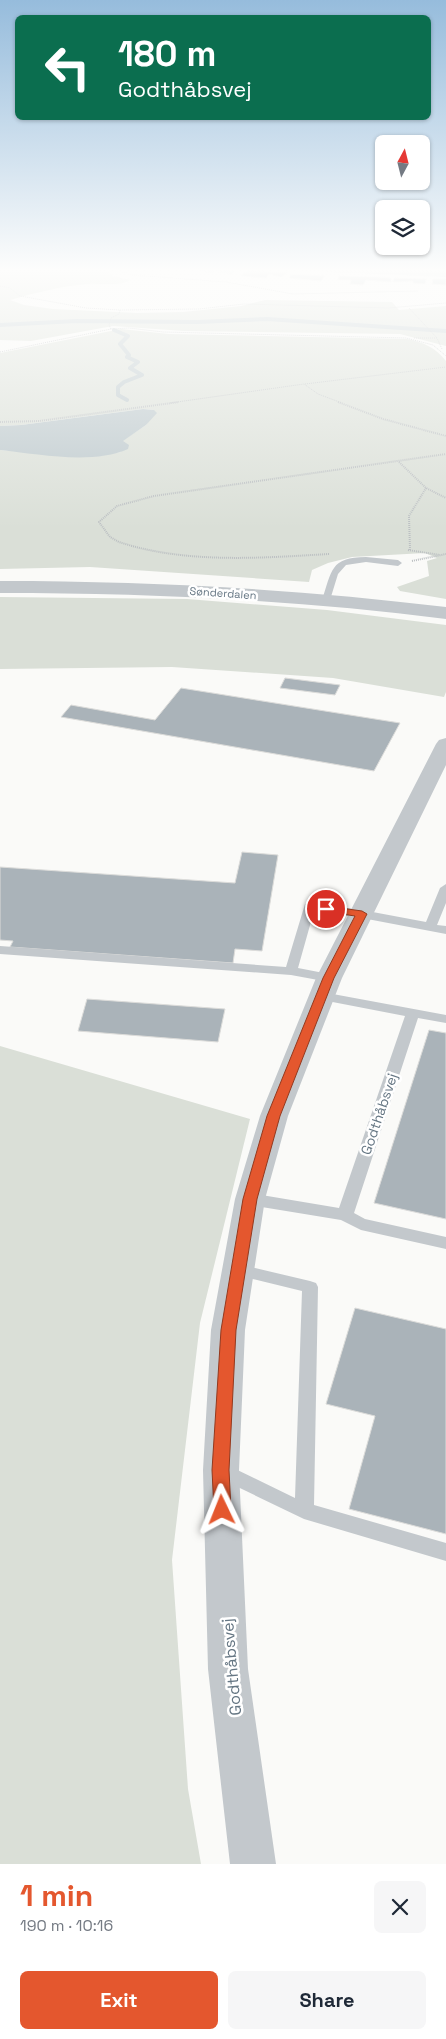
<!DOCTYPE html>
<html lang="en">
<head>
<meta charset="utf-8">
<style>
	:root { --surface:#fff; --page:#f6f6f7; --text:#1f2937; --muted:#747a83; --accent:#e4572e }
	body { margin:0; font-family:"Space Grotesk",sans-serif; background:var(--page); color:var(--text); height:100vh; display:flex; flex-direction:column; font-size:19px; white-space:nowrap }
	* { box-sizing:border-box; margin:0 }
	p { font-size:16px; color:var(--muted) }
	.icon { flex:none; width:28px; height:28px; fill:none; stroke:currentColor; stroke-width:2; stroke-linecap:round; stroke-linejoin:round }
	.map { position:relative; height:1864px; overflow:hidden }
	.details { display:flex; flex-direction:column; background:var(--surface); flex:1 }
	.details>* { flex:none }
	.banner { position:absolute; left:15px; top:15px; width:416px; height:105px; border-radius:8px; box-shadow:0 1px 4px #0004; background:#0b6e4f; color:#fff; overflow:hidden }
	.needle { width:32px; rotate:7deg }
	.buttons { position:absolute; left:375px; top:135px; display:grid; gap:10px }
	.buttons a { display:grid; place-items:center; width:55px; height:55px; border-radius:8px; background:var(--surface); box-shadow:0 1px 4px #0004; font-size:25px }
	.pin { position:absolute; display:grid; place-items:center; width:42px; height:42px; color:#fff; margin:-21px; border:2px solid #fff; border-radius:50%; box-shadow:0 1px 5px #0007 }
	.me { position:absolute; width:55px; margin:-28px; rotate:358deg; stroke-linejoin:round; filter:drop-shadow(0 0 4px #0008) }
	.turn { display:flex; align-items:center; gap:18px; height:105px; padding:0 20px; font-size:22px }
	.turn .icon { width:65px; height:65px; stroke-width:2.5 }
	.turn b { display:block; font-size:35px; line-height:42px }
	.round { display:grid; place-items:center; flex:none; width:52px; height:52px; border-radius:8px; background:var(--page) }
	.overview { display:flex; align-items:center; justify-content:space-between; height:85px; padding:0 20px }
	h1 { font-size:30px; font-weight:700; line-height:38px; color:var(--accent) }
	.primary-button { display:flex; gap:10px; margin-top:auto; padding:10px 20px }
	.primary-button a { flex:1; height:58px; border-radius:8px; background:var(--accent); color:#fff; font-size:20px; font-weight:700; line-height:58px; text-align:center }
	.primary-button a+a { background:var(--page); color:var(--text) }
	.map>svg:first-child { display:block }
	.green { fill:#dadfd7 }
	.water { fill:#bbc7cb }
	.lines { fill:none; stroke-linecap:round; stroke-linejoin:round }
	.stream { stroke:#bbc7cb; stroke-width:4 }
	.building { fill:#aab3b9; stroke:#dcdcda }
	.path-far1 { stroke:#bbbfc2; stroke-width:1; stroke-dasharray:1 1; stroke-linecap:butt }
	.path { stroke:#bbbfc2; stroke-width:2; stroke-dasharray:1 1; stroke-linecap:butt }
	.service { fill:#c3c8cc; fill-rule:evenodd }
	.minor { fill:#c3c8cc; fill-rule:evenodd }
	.tertiary { fill:#c3c8cc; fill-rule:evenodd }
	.route { fill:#e4572e; stroke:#94391e }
	.labels { text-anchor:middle; stroke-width:5; stroke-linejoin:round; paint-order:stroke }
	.far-street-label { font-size:11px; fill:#657683; stroke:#fff }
	.street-label { font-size:14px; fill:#657683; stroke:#fff }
	.near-street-label { font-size:16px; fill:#657683; stroke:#fff }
</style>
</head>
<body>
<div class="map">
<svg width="446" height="1864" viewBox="0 0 446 1864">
	<rect width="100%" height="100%" fill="#fafaf8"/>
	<!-- green -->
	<path class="green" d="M0 268H104L113 276 130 280C118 287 102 283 88 284 62 286 34 293 10 300L24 305 53 309 137 313 183 312 241 306 265 300 392 302 399 310 446 306V346L400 334 184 331 113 326 31 341 0 340Z
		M121 329 169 334 407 339C423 342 436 348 446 361V599L400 591 397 587 429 576 427 561 437 558 425 553 352 557 328 563 312 570 309 582 90 567 0 569V450L79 457 121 452 122 441 146 425 154 410 143 409 21 425 0 426V353Z
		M0 597 187 599 327 610 446 625V692L444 697 333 678 172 667 0 669Z
		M0 1046 250 1119 200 1323 172 1560 188 1789 201 1864H0Z"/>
	<!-- water -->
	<path class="water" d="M143 409 154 410 157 413 146 425 123 441 129 445 128 449C92 465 38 454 0 450V426L21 425Z"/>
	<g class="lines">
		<!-- stream -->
		<path class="stream" d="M0 325 76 321 197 322 267 319 446 331
			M114 330 128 336 120 344 129 355 127 357 138 362 130 368 142 375 124 382 118 387V395L127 400"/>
	</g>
	<!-- building -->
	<path class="building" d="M189 268H226L236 270 231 274 215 271 213 273 198 271 201 270Z
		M247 270 277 272H287L281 277 269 274 266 278 241 276Z
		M292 274 325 276 321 281 289 278Z
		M339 276 379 277 391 278V282L366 280 363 285 350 284 351 280H338Z
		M394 278 426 279 425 284 413 283V281L393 282Z
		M433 279H446V285L432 284Z
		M285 678 340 685 335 695 280 688Z
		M181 688 400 723 374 771 61 717 71 705 155 720Z
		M242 852 278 855 262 951 235 949 233 963 10 947 13 941 0 940V867L235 883Z
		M87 999 225 1009 218 1042 78 1031Z
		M429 1030 446 1033V1219L374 1203Z
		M355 1308 446 1329V1534L349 1509 375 1416 326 1404Z"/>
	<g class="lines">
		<!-- path-far1 -->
		<path class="path-far1" d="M111 268 132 275 226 282 293 294 418 291
			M0 270 7 268
			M0 286 10 288 20 296 86 308 120 310 199 309 244 304 388 308 446 303
			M409 308 437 338 442 349
			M111 329 109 325 111 318 119 314 120 310
			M414 338H437
			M0 352 111 329 129 328 163 332 406 338 433 345 446 356
			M305 384 446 367
			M170 403 304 384 318 394 342 403"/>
		<!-- path -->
		<path class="path" d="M338 402 383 419 446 436
			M0 422 39 421 179 402
			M399 462 426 488 446 498
			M408 550 440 555
			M410 550 409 516 426 488
			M329 554C260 558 186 564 119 542L110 537 99 522 117 506 154 496 446 454
			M412 561 446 554"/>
		<!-- service -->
		<path class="service" d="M366 557 398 560 402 563 398 566 366 562 346 565 338 574 330 600 329 602H323L322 600C332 571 330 557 366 557Z
			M446 884V903L437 925 446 926V934L362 918 314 911 298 968 334 975 335 978 334 981 329 982 291 975 0 954V946L286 967 305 904 309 903 362 910 426 922 440 888Z
			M322 992 446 1015V1023L418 1018 354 1213 365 1219 446 1237V1249L361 1230 341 1220 250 1205 245 1203 242 1199 245 1195 250 1193 339 1208 405 1016 317 999 315 996 317 993Z
			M238 1264 310 1281 316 1283 318 1287 314 1505 446 1543V1561L304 1519 219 1478 216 1472 219 1466 225 1464 295 1498 302 1291 232 1274 230 1270 232 1266Z"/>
		<!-- minor -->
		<path class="minor" d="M301 268 446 271V277L306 271Z
			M446 738V765L342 978 288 1116 265 1199 245 1330 239 1470 248 1669 276 1864H230L208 1669 203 1470 211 1330 235 1199 260 1116 316 978 436 744 439 740Z"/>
		<!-- tertiary -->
		<path class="tertiary" d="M0 581C149 581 298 589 446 607V619C298 600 149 593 0 593Z"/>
	</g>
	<!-- sky -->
	<linearGradient id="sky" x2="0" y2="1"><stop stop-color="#96bcdc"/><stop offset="0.51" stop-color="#fdfdfc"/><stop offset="1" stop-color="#fdfdfc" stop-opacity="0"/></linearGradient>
	<rect width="446" height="529" fill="url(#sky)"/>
	<!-- route -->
	<path class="route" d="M326 906 362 911 367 914 334 978 280 1116 257 1199 236 1330 229 1470 231 1510 228 1515 222 1517 216 1515 214 1510 212 1470 221 1330 243 1199 267 1116 323 978 355 916 322 911 320 909 322 907Z"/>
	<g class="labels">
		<!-- far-street labels -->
		<g class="far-street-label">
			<text transform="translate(223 593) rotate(4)" y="4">Sønderdalen</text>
		</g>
		<!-- street labels -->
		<g class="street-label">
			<text transform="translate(379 1114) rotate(-71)" y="5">Godthåbsvej</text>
		</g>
		<!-- near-street labels -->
		<g class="near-street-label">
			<text transform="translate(231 1667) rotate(-95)" y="6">Godthåbsvej</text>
		</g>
	</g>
</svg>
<div class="buttons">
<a><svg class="needle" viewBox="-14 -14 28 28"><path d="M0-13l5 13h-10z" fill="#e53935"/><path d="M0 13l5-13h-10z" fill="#747a83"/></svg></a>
<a><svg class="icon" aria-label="layers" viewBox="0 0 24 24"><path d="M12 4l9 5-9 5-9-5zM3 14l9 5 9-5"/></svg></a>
</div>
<div class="pin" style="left:326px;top:909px;background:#d93025"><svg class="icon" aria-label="arrive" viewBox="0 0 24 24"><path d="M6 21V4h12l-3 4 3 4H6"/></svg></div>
<svg class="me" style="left:222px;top:1510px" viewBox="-20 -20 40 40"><path d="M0-17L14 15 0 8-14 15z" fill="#e4572e" stroke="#fff" stroke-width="4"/></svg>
<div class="banner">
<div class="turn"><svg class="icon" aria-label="left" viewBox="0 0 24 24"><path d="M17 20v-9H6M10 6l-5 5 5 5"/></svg><div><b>180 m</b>Godthåbsvej</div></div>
</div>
</div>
<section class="details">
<div class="overview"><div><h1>1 min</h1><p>190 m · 10:16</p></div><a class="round"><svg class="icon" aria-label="close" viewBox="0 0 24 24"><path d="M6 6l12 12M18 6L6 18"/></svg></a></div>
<div class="primary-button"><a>Exit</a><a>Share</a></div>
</section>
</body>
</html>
